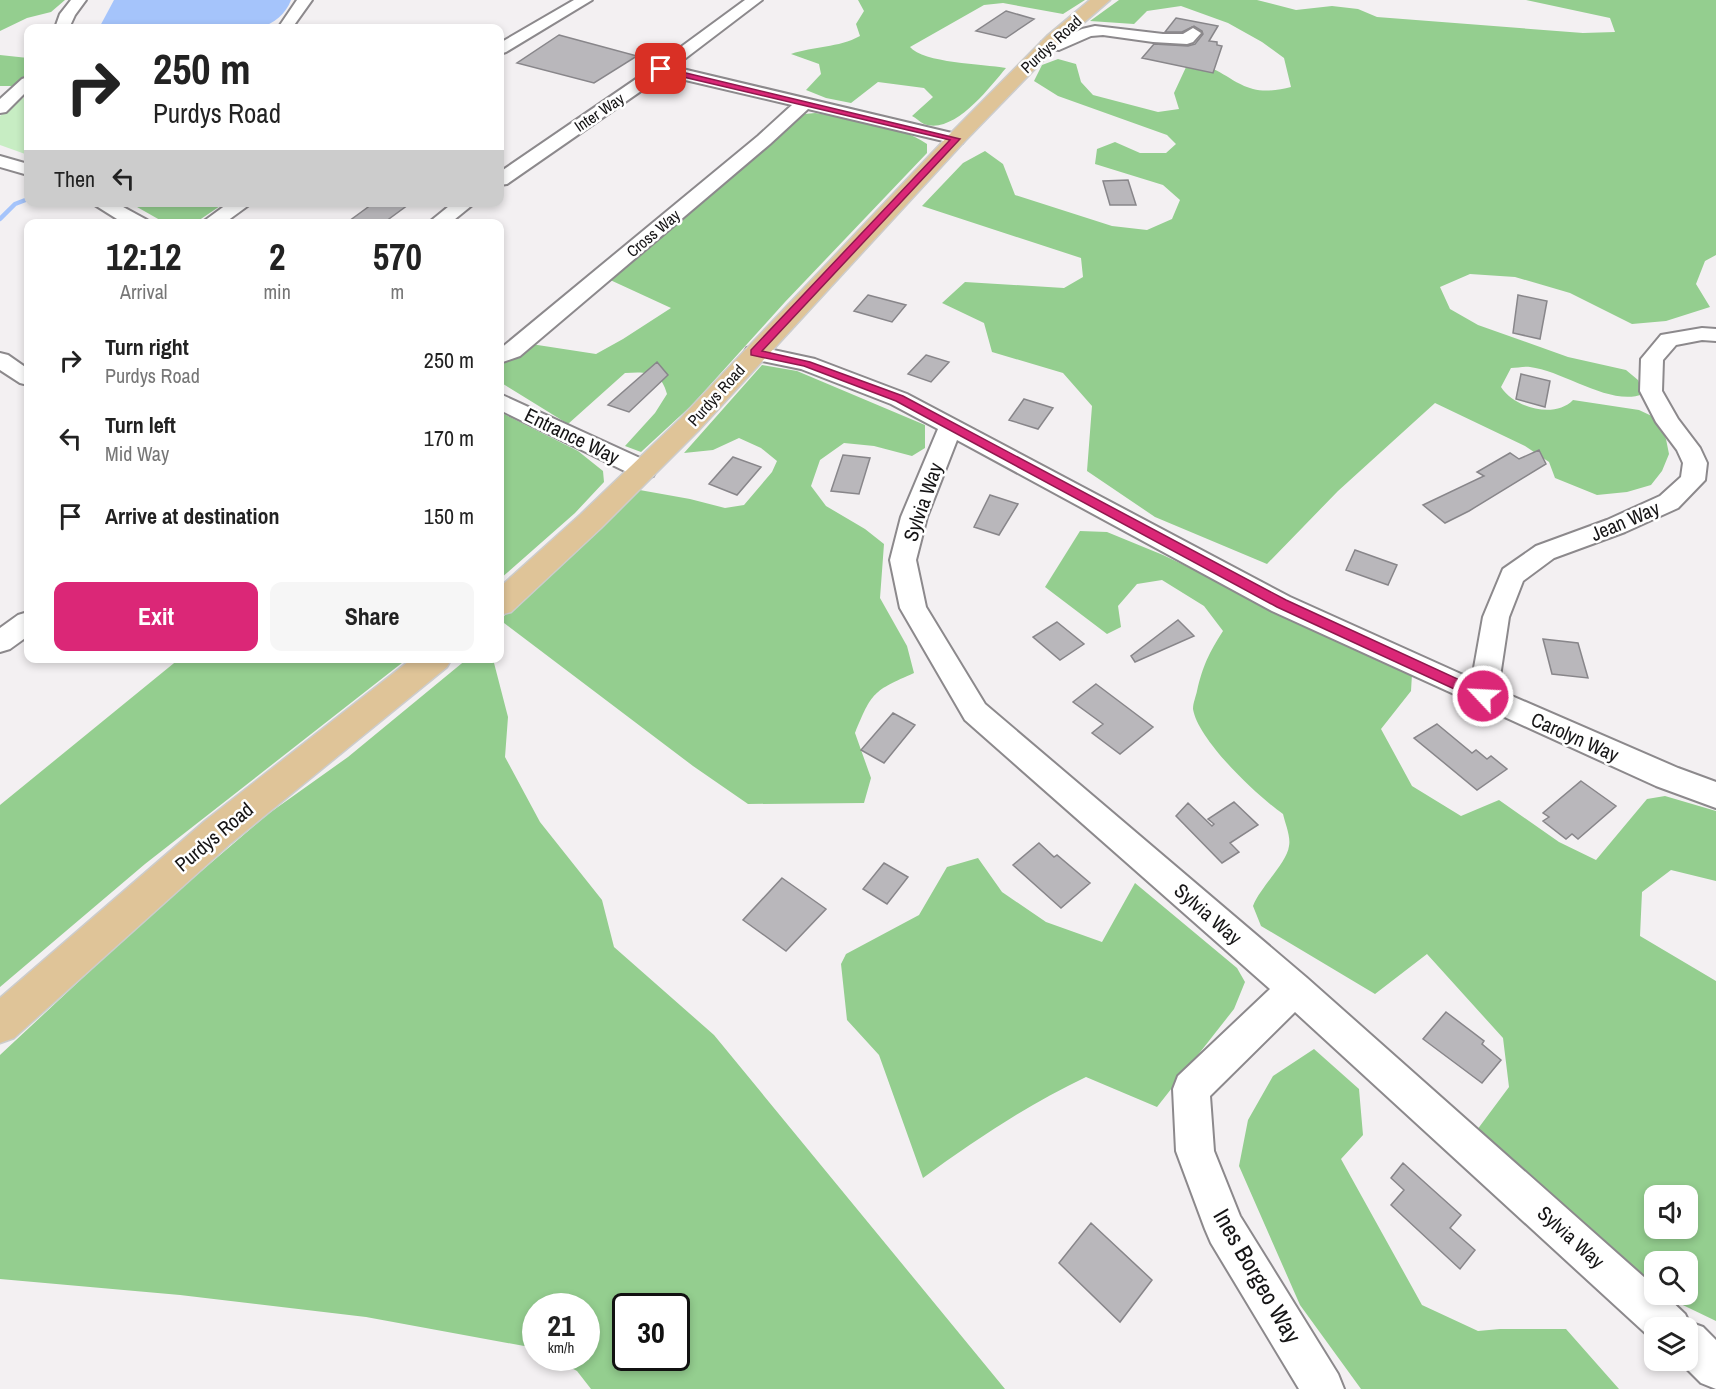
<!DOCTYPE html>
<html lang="en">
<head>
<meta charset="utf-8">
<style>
	:root { --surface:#fff; --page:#f6f6f6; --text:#222; --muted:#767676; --accent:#db2777 }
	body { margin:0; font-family:"Archivo Narrow",sans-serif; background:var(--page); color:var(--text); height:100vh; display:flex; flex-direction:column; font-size:22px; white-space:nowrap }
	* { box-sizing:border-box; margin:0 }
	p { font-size:20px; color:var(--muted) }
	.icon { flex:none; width:33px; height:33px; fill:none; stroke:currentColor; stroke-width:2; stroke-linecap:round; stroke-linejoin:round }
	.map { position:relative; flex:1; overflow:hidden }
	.details { position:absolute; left:24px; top:219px; width:480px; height:444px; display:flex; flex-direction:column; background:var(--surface); border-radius:12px; box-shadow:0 3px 9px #0003 }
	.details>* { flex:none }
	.guide { position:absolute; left:24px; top:24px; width:480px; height:183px; border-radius:12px; box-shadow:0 3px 9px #0003; background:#fff; color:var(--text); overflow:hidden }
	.buttons { position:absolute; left:1644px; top:1185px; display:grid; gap:12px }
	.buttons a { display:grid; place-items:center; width:54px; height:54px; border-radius:12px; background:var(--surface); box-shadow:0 3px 9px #0003; font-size:30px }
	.speed { position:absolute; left:522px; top:1293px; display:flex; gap:12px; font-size:30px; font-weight:700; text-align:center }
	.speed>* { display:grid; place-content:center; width:78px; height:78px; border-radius:50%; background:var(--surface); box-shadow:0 3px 9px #0003; line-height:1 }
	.speed small { font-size:15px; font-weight:400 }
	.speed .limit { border:3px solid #111; border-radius:9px; background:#fff; color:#111 }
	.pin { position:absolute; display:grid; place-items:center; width:51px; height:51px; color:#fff; margin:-26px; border-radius:12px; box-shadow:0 3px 9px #0006 }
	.me { position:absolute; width:66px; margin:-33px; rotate:295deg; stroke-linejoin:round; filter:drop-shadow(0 0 4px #0008) }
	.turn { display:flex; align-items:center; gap:21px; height:126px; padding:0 30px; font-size:27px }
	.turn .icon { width:78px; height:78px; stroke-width:2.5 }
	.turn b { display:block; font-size:42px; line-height:51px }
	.then { display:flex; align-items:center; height:57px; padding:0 30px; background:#0003; gap:12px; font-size:22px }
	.eta { display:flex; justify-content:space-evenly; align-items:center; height:102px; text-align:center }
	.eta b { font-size:36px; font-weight:700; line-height:42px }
	.cta { display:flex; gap:12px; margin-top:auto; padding:12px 30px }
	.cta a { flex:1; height:69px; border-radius:12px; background:var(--accent); color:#fff; font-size:24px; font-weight:700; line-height:69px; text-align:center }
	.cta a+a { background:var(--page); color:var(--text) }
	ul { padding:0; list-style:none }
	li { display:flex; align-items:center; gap:18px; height:78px; padding:0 30px }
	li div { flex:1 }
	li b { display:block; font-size:22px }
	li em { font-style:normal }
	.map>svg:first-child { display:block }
	.green { fill:#c7edc3 }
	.forest { fill:#94ce8f; fill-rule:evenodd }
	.water { fill:#a5c4fb }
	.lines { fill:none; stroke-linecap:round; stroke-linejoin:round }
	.stream { stroke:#a5c4fb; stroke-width:4.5 }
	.building { fill:#b9b7bb; stroke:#88868a; stroke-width:1.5 }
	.minor-casing { stroke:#8c898c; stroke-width:4 }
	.major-casing { stroke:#ccc; stroke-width:3 }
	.minor { fill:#fff; fill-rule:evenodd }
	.major { fill:#dfc498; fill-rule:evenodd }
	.route { fill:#db2777; stroke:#8e194d; stroke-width:1.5 }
	.labels { text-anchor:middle; stroke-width:5; stroke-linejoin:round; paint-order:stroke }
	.far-street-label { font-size:16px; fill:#161516; stroke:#fff }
	.street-label { font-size:20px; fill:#161516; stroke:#fff }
	.near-street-label { font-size:24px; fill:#161516; stroke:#fff }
</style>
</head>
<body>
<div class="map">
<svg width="1716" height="1389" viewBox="0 0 1716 1389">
	<rect width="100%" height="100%" fill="#f3f0f2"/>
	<!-- green -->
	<path class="green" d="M28 94V155L0 145V116Z"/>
	<!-- forest -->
	<path class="forest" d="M0 0H65L51 12 27 18 0 31Z
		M858 0H1085L1063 14 1003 3 984 5 910 47C923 63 983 64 1006 68 989 88 954 135 924 124 920 122 916 118 912 116L933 97 924 88 878 82 851 103 826 98 806 90 821 74 819 64 791 54C814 46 838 48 860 36L856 24 864 11Z
		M1119 0H1257L1296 10 1332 6 1358 9 1377 17 1583 33 1615 32 1610 18 1526 0H1716V255L1705 261 1696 284 1710 307 1666 321 1632 324 1570 293 1515 277 1470 274 1440 287 1450 309 1478 325 1568 357 1626 370 1638 380 1643 394C1611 407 1564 371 1530 367 1524 366 1517 368 1511 368L1501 387C1514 408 1555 419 1573 400L1639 410 1656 418 1666 439 1669 454 1662 471 1651 485 1627 492 1597 495 1555 478 1549 462 1525 446 1435 403 1338 491 1267 564 1155 517 1087 471 1092 406 1063 373 992 352 984 323 942 303 965 282 1064 288 1083 277 1081 258 922 206 963 163 985 151 1003 164 1015 195 1112 226 1147 230 1172 219 1180 200 1163 185 1095 164 1097 149 1115 142 1140 153H1166L1176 144 1167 135 1058 96 1034 81 1042 65 1058 59 1076 64 1081 82 1093 95 1158 112 1179 109 1174 93 1187 65C1217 62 1226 81 1253 89 1265 92 1279 90 1291 87L1284 58 1262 42 1228 23 1181 6 1147 11 1134 24 1090 21Z
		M0 55 28 58 27 74 12 86H0Z
		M815 113C848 118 899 124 927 144V153L785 302 692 405 641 452 625 446 655 413 667 394C661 371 647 372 625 373L568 424 500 382 502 365 531 344 596 354 623 339 671 308 608 279 774 138 805 114Z
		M213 203 220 206 195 223 167 224 130 203Z
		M762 365 797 371 925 425V448L912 456 874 446 844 443 820 460 811 486 826 506 865 529 884 544 880 598 907 646 914 673C873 691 872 692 855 733L871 778 864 803 748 804 693 766 500 620 634 489 690 499 725 508 744 505 772 472 777 461 761 448 739 438 713 450 684 453Z
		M500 412 578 451 603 471 604 482 575 513 500 579Z
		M1080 531 1107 532 1163 555 1412 674 1411 691 1381 729 1412 786 1461 816 1499 800 1559 842 1596 860 1647 799 1665 796 1716 811V881L1671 870 1642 892 1640 936 1716 981V1321L1662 1295 1688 1294V1262H1654V1291L1651 1289 1477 1130 1509 1087 1503 1038 1427 954 1375 994 1261 926 1253 906C1260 887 1287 863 1289 846 1291 837 1285 823 1283 814 1257 796 1198 740 1193 709 1193 703 1196 696 1197 691 1203 665 1209 653 1223 631L1204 606 1162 580 1137 584 1118 606 1121 627 1107 634 1045 587ZM1654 1196H1688V1228H1654Z
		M179 659H407L145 864 0 987V805Z
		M467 659H493L508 717 505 757 540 822 602 900 614 947 714 1035 1005 1389H591L577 1371 553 1358H586V1306H536L535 1348 366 1317 180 1295 0 1279V1055L150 915 268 814 348 757ZM626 1306H676V1358H626Z
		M978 858 1002 892 1046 922 1102 942 1135 883 1237 968 1245 982 1234 1009 1157 1107 1086 1077C1027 1105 975 1140 923 1178L879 1055 847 1020 841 964 846 954 919 915 947 867Z
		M1314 1049 1359 1089 1363 1135 1341 1159 1422 1305 1478 1331 1500 1329H1566L1619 1389H1361L1300 1305 1239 1166 1248 1120 1273 1076Z"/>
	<!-- water -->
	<path class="water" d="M114 0H291C286 14 274 23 260 28H99Z"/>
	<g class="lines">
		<!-- stream -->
		<path class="stream" d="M0 219 15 204 28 199"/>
	</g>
	<!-- building -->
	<path class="building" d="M1006 11 1034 19 1006 38 976 31Z
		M1176 18 1218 26 1209 41 1217 42V45L1222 46 1213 73 1142 58 1154 44 1188 46 1195 44 1203 34 1202 31 1194 26 1182 32H1165Z
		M559 35 637 56 594 83 517 63Z
		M1128 180 1136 205H1110L1103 181Z
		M375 202H412L382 224H345Z
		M868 295 906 305 892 322 854 311Z
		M1518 295 1547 301 1540 339 1513 333Z
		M926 355 949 362 931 382 908 374Z
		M657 362 668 375 629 412 608 405Z
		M1521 374 1550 381 1545 407 1516 399Z
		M1024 399 1053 408 1038 429 1009 420Z
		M1539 450 1546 464 1469 511 1445 523 1423 505 1484 476 1477 472 1510 453 1519 459Z
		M843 455 870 458 859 494 831 491Z
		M733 457 761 467 737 495 709 484Z
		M990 495 1018 504 999 535 974 527Z
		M1355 550 1397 565 1388 585 1346 570Z
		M1178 620 1194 636 1135 662 1131 656Z
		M1057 622 1084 644 1060 660 1033 637Z
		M1543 639 1578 643 1588 678 1552 674Z
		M1096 684 1153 727 1120 754 1092 733 1103 724 1073 702Z
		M893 713 915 725 884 763 861 750Z
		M1437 724 1472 753 1476 750 1487 759 1491 756 1507 769 1477 790 1414 738Z
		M1581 781 1616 806 1578 839 1572 834 1566 839 1543 821 1549 817 1543 813Z
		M1234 802 1258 825 1230 843 1239 852 1222 863 1176 816 1188 803 1212 826 1214 824 1208 819Z
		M1039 843 1054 857 1057 855 1090 883 1061 908 1013 865Z
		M884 863 908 877 887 904 863 889Z
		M782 878 826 909 786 951 743 920Z
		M1446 1012 1484 1041 1482 1044 1501 1060 1482 1083 1423 1039Z
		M1403 1163 1461 1215 1450 1228 1475 1250 1460 1269 1391 1205 1404 1190 1391 1178Z
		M1091 1223 1152 1280 1120 1322 1059 1263Z"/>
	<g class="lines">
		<defs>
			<path id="minor" d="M71 0H86L75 15 69 28H55L60 14Z
				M297 0H312L292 28H278Z
				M574 0H592L506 52 500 54V43Z
				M745 0H762L674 67 956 134 962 135 965 139 962 143 956 144 808 109 770 144 520 356 500 363V349L758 136 792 105 664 75 507 184 500 185V172L655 66Z
				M1095 26 1163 34H1183L1193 28 1201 33 1193 42 1187 44 1153 42 1103 35 1091 36 1059 50 1042 48 1040 45 1042 42 1058 40 1082 29Z
				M28 77V90L6 112 0 113V99L22 79Z
				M0 156 28 164V175L0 167Z
				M90 202H114L147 220 149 224H125Z
				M230 202H253L223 224H200Z
				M454 202H476L449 224H427Z
				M1702 328 1716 329V341L1702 340 1676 345 1663 360 1662 391 1678 419 1700 448 1707 463 1705 480 1678 508 1625 532 1554 558 1523 581 1509 617 1498 690 1678 768 1716 782V808L1656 786 1272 611 957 440 927 517 916 560 926 607 985 704 1307 978 1654 1286V1294H1664L1685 1314 1689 1322 1703 1327 1716 1340V1389L1701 1383 1678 1360H1688V1328H1654V1341L1295 1012 1210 1096 1214 1151 1240 1216 1338 1374 1344 1389H1299L1211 1243 1205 1229 1176 1151 1173 1089 1178 1076 1270 989 965 720 900 608 890 560 901 517 938 429 891 404 801 369 747 358 744 353 747 348 755 346 815 359 907 394 1290 597 1472 679 1483 617 1503 569 1536 546 1607 520 1660 496 1681 477 1683 463 1677 450 1656 422 1640 391 1641 359 1661 335Z
				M0 353 8 355 28 369V385L20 383 0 370Z
				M500 394 653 464 656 470 653 476 644 478 635 476 500 410Z
				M28 612V636L10 649 0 652V628L18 615Z"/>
			<path id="major" d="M1090 0H1110L1059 44 963 143 698 431 601 528 511 612 500 615V587L581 514 680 419 949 135 1047 36Z
				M413 658H452L447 667 231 843 14 1038 0 1043V998L205 821Z"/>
		</defs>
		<!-- minor casing -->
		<use href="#minor" class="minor-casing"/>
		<!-- major casing -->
		<use href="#major" class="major-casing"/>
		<!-- minor -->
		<use href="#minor" class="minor"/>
		<!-- major -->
		<use href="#major" class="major"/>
	</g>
	<!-- route -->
	<path class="route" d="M661 67 960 139 762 351 810 362 903 396 1286 600 1488 693 1490 696 1488 700H1478L1277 607 896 401 804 366 751 355V350L950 140 658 71 657 69Z"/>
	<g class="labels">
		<!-- far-street labels -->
		<g class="far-street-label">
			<text transform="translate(1051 44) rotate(-43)" y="6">Purdys Road</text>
			<text transform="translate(599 112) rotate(-34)" y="6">Inter Way</text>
			<text transform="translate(653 233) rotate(-40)" y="6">Cross Way</text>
			<text transform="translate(716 395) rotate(-48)" y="6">Purdys Road</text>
		</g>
		<!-- street labels -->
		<g class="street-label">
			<text transform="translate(572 436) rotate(26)" y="7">Entrance Way</text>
			<text transform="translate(923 502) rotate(-71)" y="7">Sylvia Way</text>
			<text transform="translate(1625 521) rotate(-23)" y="7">Jean Way</text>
			<text transform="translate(1575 737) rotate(24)" y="7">Carolyn Way</text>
			<text transform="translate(214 837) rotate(-40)" y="7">Purdys Road</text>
			<text transform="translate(1208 914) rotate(41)" y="7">Sylvia Way</text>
			<text transform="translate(1571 1237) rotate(42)" y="7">Sylvia Way</text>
		</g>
		<!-- near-street labels -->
		<g class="near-street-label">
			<text transform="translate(1257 1276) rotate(60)" y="8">Ines Borgeo Way</text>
		</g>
	</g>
</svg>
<div class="buttons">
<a><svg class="icon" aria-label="sound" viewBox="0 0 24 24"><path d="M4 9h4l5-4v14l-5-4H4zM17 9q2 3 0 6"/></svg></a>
<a><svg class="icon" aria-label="search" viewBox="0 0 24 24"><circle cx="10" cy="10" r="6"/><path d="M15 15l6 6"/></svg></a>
<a><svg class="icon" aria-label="layers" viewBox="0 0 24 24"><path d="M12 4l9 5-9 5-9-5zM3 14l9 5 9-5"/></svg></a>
</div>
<div class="speed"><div>21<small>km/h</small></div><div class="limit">30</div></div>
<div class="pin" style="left:661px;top:69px;background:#d93025"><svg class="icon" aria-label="arrive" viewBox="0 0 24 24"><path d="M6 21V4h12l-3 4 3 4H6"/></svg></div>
<svg class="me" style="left:1483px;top:696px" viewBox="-20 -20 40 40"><circle r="17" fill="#db2777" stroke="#fff" stroke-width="3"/><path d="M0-11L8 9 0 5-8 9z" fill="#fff"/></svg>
<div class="guide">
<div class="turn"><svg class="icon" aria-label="right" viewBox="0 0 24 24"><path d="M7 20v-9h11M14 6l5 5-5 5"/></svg><div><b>250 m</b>Purdys Road</div></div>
<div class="then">Then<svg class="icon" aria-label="left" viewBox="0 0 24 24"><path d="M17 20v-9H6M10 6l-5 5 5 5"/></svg></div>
</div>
<section class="details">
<div class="eta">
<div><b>12:12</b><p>Arrival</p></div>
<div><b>2</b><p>min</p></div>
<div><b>570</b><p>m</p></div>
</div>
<ul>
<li><svg class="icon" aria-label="right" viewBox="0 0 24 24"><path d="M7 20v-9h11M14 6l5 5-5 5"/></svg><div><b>Turn right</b><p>Purdys Road</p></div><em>250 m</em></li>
<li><svg class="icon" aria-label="left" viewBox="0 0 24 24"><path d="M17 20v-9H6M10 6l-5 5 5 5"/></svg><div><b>Turn left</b><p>Mid Way</p></div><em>170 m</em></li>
<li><svg class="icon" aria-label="arrive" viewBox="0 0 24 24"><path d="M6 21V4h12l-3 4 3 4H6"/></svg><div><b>Arrive at destination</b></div><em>150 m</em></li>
</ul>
<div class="cta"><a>Exit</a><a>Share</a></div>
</section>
</div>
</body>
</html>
